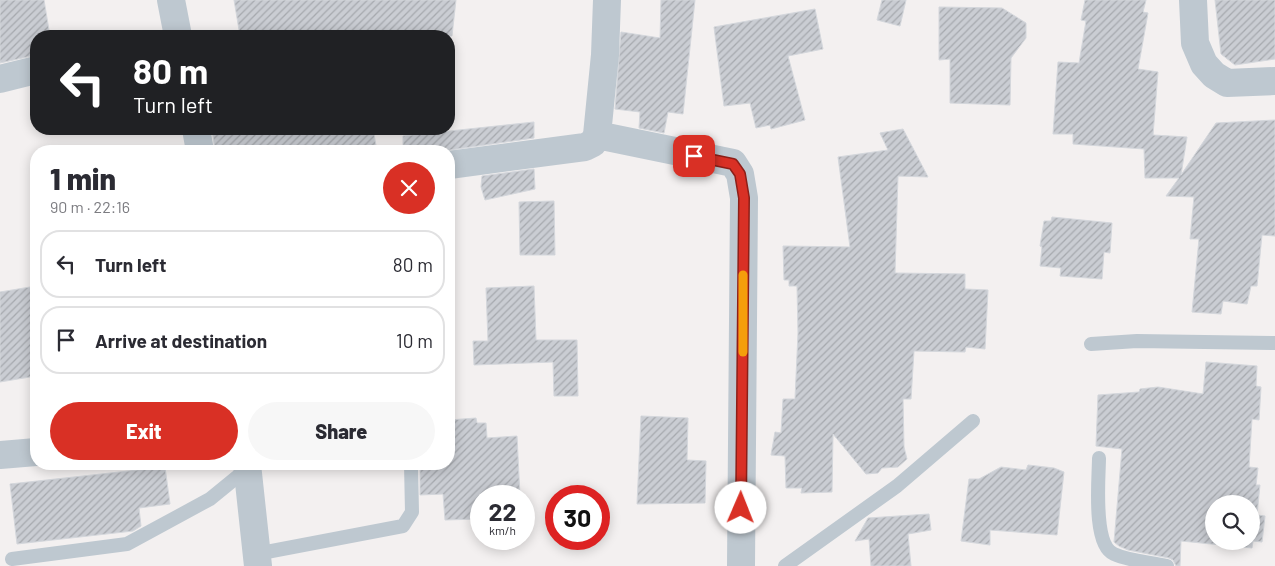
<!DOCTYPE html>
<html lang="en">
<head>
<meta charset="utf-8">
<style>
	:root { --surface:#fff; --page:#f7f7f7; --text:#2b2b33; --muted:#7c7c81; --line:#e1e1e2; --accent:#d93025 }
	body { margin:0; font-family:Barlow,sans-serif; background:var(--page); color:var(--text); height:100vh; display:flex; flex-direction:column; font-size:19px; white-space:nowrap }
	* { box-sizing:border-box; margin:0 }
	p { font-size:16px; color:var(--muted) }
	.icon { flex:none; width:28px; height:28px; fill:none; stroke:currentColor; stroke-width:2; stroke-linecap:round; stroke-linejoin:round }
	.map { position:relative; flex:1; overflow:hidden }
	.sheet { position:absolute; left:30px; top:145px; width:425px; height:325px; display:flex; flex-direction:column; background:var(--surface); border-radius:20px; box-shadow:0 2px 12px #0003 }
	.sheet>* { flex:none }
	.top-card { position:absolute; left:30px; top:30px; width:425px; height:105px; border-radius:20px; box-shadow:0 2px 12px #0003; background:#202124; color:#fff; overflow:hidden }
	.fabs { position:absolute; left:1205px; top:495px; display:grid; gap:10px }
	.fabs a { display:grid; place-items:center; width:55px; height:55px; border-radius:50%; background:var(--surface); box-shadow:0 2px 12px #0003; font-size:25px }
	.speed { position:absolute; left:470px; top:485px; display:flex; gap:10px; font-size:25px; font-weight:700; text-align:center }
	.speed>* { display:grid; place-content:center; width:65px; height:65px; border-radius:50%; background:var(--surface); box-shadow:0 2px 12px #0003; line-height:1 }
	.speed small { font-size:12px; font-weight:400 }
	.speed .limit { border:8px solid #d22; background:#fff; color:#111 }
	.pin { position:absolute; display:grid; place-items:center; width:42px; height:42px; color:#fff; margin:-21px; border-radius:10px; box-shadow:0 2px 8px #0006 }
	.me { position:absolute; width:55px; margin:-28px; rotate:1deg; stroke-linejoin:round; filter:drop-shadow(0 0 4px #0008) }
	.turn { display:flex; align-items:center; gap:18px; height:105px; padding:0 20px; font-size:22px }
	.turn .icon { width:65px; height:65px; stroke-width:2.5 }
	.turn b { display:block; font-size:35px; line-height:42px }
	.round { display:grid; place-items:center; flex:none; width:52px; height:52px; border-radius:26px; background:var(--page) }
	.head { display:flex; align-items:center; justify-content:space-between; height:85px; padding:0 20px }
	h1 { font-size:30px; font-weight:800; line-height:38px }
	.cta { display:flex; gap:10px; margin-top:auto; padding:10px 20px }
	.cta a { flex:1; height:58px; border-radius:30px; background:var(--accent); color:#fff; font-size:20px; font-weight:800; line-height:58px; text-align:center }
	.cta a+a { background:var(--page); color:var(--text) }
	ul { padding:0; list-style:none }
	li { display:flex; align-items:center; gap:15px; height:68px; margin:0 10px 8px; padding:0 10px; border:2px solid var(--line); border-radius:20px }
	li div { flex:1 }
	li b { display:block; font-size:19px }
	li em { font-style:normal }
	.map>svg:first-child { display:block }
	.building { fill:url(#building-hatch); stroke:#d4d7dc; fill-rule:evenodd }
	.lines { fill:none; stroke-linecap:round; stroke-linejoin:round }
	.service { stroke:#bec8d0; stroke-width:14 }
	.minor { stroke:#bec8d0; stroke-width:28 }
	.tertiary { stroke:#bec8d0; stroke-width:28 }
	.route-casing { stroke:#8d1f18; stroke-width:12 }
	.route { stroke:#d93025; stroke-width:9 }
	.slow { stroke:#f59e0b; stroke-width:9 }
</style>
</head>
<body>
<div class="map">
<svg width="1275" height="566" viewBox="0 0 1275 566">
	<defs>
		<pattern id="building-hatch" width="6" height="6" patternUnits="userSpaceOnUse" patternTransform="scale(1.25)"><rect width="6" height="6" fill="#cacdd3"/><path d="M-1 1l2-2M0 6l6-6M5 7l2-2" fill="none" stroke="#a6a9ae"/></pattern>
	</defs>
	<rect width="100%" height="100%" fill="#f3f0f0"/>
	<!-- building -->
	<path class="building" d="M0 0H44L50 36H36V55L0 63Z
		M234 0H456L452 36H240Z
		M661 0H695L683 114 668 112 664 133 639 128 640 112 615 109 621 32 660 38Z
		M882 0H906L900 26 877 20Z
		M1085 0H1146L1143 12 1148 13 1138 69 1158 72 1153 135 1187 137 1181 175 1216 123 1275 120V236L1262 235 1257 286H1251L1247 304 1223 301 1221 314 1192 312 1199 239H1190L1194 197 1166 196 1179 178H1145L1144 149 1073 144V134H1053L1058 62 1079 63 1086 21 1081 20Z
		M1215 0H1275V59L1235 65 1221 54Z
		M939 7 1002 8 1026 23V38L1011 58 1010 105 950 103V59L939 60Z
		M815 9 823 49 788 56 805 120 771 129 770 125 756 128 750 103 724 106 714 27Z
		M534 122V138L443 151H403V136Z
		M212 129H373L377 151H215Z
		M903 129 928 177 898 176 895 273 965 274V289L988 290 985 349 966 347 965 352 914 351 911 399H903L904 447 907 459 898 467 882 468 878 473 866 474 833 434 832 492 801 493 802 488H786L785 456 771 455 775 432 781 433 783 399H795L798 333 797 286H789V280H784L783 246 850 247 838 157 888 150 880 133Z
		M534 169 535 189 485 200 481 187 482 176Z
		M554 201 555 255H520L519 202Z
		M1052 217 1112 223 1110 253 1104 252 1102 279 1060 276 1061 268 1040 266 1042 247 1040 246 1044 221H1051Z
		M36 286V376L0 382V292Z
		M534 286 536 340H577L578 396H554L553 362 474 365 473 341H488L486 288Z
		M1206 362 1257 366 1256 386 1261 387 1259 420 1252 419 1249 467 1258 468 1256 485H1260L1257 515 1265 516 1262 542 1253 541 1252 548 1181 541 1180 566H1176L1173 560 1169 558 1128 550 1119 546 1114 542 1122 449 1096 446 1098 395 1139 392 1140 389 1158 387 1203 394ZM1214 504H1251V541H1214Z
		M641 416 688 418 687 460 706 461 705 503 637 504Z
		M476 418 477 423H486L487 438 517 436 520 496H481L479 519 445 520 443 494 420 495V464H449V420Z
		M1028 465 1054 468 1064 472 1057 535 990 530V545L961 541 969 479H979L1001 467 1026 470Z
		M165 467 170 504 139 508 141 526 133 531 17 544 10 484Z
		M929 514 931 530 908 534 911 566H871L869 539 855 541 868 518Z"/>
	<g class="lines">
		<!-- service -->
		<path class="service" d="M1091 344 1137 341 1275 343
			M1099 458C1099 477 1092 545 1114 554 1129 561 1150 562 1167 566
			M256 554 403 526 412 512 411 464
			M12 559 127 544 210 499 248 468
			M785 566 897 486 973 421"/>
		<!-- minor -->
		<path class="minor" d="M1193 0 1195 43 1204 64 1214 75 1227 83 1275 81
			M0 79 36 70
			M597 135 733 163 740 174 744 198 741 566
			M449 165 585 147 593 143 597 135 605 55 607 0
			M0 455 36 452"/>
		<!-- tertiary -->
		<path class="tertiary" d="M171 0 178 36
			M196 129 200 151
			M247 464 258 566"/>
	</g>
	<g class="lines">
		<defs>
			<path id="route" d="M694 156 733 164 740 174 744 198 741 508"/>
		</defs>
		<!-- route casing -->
		<use href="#route" class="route-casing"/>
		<!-- route -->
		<use href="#route" class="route"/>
		<!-- slow -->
		<path class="slow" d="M743 352V275"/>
	</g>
</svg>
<div class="fabs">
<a><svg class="icon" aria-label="search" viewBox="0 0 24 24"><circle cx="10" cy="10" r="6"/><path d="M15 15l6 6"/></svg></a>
</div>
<div class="speed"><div>22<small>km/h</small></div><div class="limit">30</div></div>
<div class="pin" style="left:694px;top:156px;background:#d93025"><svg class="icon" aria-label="arrive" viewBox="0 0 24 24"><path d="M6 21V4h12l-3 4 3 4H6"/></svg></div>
<svg class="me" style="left:741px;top:508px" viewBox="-20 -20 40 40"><circle r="19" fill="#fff"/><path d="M0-13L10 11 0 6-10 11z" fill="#d93025"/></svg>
<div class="top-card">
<div class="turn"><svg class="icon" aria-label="left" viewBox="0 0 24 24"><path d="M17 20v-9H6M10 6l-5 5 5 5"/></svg><div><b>80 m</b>Turn left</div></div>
</div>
<section class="sheet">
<div class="head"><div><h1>1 min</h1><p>90 m · 22:16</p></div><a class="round" style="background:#d93025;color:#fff"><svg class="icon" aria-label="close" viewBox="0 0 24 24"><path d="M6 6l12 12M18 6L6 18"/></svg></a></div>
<ul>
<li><svg class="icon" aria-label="left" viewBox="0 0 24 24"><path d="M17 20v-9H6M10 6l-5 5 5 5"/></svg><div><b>Turn left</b></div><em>80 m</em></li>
<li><svg class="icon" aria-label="arrive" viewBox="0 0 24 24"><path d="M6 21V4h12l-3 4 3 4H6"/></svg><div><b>Arrive at destination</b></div><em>10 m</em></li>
</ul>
<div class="cta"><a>Exit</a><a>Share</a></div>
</section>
</div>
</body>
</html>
